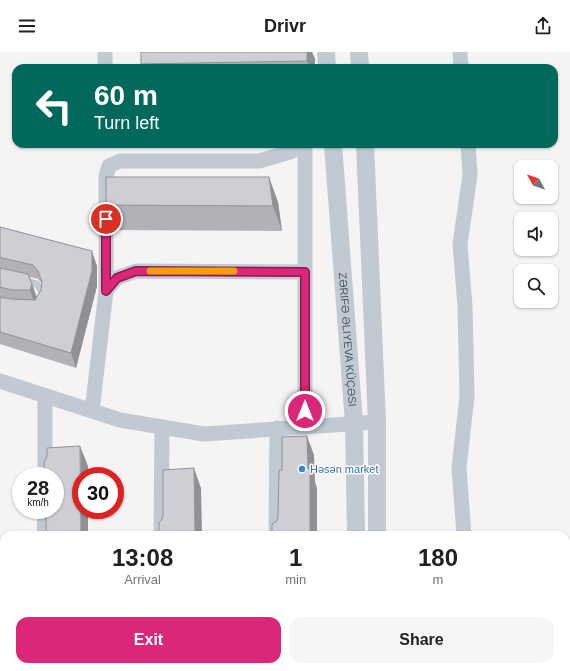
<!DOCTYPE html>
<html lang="en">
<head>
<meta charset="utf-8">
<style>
	:root { --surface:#fff; --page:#f6f6f6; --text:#202124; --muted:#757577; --accent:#db2777 }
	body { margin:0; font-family:Arial,sans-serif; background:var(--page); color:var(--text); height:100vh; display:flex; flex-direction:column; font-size:15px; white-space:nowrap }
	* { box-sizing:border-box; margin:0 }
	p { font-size:13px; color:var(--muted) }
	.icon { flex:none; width:22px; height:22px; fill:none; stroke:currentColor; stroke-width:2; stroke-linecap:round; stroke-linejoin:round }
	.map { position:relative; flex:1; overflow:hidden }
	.details { position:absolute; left:0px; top:479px; width:570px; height:140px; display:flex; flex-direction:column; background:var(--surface); border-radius:12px 12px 0 0; box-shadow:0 1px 3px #0004 }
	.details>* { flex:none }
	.top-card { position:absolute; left:12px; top:12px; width:546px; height:84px; border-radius:12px; box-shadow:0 1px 3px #0004; background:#00695c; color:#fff; overflow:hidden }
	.needle { width:26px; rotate:310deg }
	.tools { position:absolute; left:514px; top:108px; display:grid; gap:8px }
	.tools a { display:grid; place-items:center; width:44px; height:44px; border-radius:8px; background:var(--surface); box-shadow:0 1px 3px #0004; font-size:20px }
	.speed { position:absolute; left:12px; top:415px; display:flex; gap:8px; font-size:20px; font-weight:700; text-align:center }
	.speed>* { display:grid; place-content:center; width:52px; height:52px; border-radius:50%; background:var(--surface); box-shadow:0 1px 3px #0004; line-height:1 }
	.speed small { font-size:10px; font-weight:400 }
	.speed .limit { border:6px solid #d22; background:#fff; color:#111 }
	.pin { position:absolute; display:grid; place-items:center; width:34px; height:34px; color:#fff; margin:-17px; border:2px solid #fff; border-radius:50%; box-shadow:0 1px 4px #0007 }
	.me { position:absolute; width:44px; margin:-22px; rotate:0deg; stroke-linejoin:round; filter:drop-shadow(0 0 3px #0008) }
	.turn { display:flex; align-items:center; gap:14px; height:84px; padding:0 16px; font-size:18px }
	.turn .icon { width:52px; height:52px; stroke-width:2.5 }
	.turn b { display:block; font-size:28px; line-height:34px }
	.eta { display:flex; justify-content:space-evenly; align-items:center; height:68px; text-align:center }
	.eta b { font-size:24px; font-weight:700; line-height:28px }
	.button { display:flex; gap:8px; margin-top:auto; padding:8px 16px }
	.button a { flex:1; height:46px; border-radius:12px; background:var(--accent); color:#fff; font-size:16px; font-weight:700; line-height:46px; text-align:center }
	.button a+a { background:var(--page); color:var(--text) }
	header { display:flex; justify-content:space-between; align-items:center; height:52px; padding:0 16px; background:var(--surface); font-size:18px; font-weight:700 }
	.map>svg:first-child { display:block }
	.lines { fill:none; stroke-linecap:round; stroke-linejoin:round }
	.service { stroke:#c1cad2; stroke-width:7 }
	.minor { stroke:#c1cad2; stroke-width:15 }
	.tertiary { stroke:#c1cad2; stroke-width:18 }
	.wall { fill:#b0b2b7; fill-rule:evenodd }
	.shaded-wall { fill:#909195 }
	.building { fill:#cdcfd5; stroke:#909195 }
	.route-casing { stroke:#8e194d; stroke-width:10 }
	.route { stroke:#db2777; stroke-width:7 }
	.slow { stroke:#f59e0b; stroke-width:7 }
	.shop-dot { fill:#3f7fe0; stroke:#fff; stroke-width:1.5 }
	.labels { text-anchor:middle; stroke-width:3; stroke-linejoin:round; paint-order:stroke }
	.street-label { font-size:11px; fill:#4a5661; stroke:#fff }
	.shop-label { font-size:11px; fill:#366cbe; stroke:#fff; text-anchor:start }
</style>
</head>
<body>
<header><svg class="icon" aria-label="menu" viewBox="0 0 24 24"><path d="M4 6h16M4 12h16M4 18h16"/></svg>Drivr<svg class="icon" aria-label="share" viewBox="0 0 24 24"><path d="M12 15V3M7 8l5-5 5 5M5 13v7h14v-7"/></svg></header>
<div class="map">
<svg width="570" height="619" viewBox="0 0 570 619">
	<rect width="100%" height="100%" fill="#f5f3f3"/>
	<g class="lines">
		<!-- service -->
		<path class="service" d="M24 229 37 232 43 242V246"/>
		<!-- minor -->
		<path class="minor" d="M105 0V16
			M460 0 461 16
			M305 92V375
			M106 239V124L109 114 120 109H259L290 100 304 92
			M0 329 120 368 204 382 377 370
			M92 359 106 239 117 226 136 219 305 220
			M45 424V344
			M44 483 45 458
			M161 483 162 375
			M276 483 277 376
			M464 483 459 416 467 344 465 254 460 192 470 123 468 92
			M44 619V615
			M463 619V615"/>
		<!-- tertiary -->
		<g class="tertiary">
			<path d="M326 0 327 16"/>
			<path d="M359 0 360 16"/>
			<path id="s1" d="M333 92 354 371 356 483"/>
			<path d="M365 92 377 370V483"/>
			<path d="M357 615V619"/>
			<path d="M378 615V619"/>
		</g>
	</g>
	<!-- wall -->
	<path class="wall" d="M141 0H312L315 7V16H142L141 12Z
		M278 150 282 179 115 178 106 153Z
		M0 175 97 214V234L76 316 0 292ZM30 225 38 227 42 231 41 238 37 245Z"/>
	<!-- shaded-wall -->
	<path class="shaded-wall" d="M307 0H312L315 7V16H310L307 9Z
		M269 125 278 150 282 179 273 154Z
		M92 199 97 214V234L76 316 71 301Z
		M28 222 37 247 35 253 30 238Z
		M307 384 314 403 315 430 317 436V483H310Z
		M80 394 88 414V424H81Z
		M194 416 201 436 202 483H195Z
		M81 458H88V483H81Z
		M83 615H90V619H83Z
		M196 615H203V619H196Z
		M310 615H317V619H310Z"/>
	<!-- building -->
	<path class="building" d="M141 0H307V9L141 12Z
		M106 125H269L273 154 106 153Z
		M0 175 92 199V219L71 301 0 280V245L11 247 35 248 41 238 42 230 38 219 33 213 2 206H0Z
		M0 216 28 222 32 232 30 238H12L0 235Z
		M307 384 308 417H310V483H272V472L277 469 278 464 279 418H282V385Z
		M80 394 81 483H46V458H55V424H45L44 410 47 405V396Z
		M194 416 195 483H159V471L162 467 163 463V418Z
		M49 615H83V619H49Z
		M159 615H196V619H159Z
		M275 615H310V619H275Z"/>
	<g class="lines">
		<defs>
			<path id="route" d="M106 167V239L117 226 136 219 305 220V359"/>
		</defs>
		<!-- route casing -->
		<use href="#route" class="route-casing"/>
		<!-- route -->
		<use href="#route" class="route"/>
		<!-- slow -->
		<path class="slow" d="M150 219H234"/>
	</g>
	<!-- markers -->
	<circle class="shop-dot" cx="302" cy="417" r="4"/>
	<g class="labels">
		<!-- street labels -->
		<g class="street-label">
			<text dy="4" stroke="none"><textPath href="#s1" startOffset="196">ZƏRIFƏ ƏLIYEVA KÜÇƏSI</textPath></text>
		</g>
		<!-- shop labels -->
		<g class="shop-label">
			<text x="310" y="421">Həsən market</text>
		</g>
	</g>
</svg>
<div class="tools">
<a><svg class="needle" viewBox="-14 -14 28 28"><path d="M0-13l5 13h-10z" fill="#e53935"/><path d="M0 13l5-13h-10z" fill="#757577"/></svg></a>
<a><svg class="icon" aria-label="sound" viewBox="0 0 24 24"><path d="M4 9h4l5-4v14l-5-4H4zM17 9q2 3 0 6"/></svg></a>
<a><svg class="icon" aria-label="search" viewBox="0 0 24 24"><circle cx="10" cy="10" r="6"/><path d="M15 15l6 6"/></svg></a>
</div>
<div class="speed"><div>28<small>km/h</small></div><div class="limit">30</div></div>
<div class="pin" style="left:106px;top:167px;background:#d93025"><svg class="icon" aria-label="arrive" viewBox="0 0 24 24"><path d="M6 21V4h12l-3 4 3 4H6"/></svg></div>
<svg class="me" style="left:305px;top:359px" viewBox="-20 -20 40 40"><circle r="17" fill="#db2777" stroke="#fff" stroke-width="3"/><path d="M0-11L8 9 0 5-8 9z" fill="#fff"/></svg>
<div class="top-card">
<div class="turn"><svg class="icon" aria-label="left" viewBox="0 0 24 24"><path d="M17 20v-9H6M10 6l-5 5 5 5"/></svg><div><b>60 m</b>Turn left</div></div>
</div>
<section class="details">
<div class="eta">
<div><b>13:08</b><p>Arrival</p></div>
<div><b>1</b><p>min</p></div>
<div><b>180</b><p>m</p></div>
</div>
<div class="button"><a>Exit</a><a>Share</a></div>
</section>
</div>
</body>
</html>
